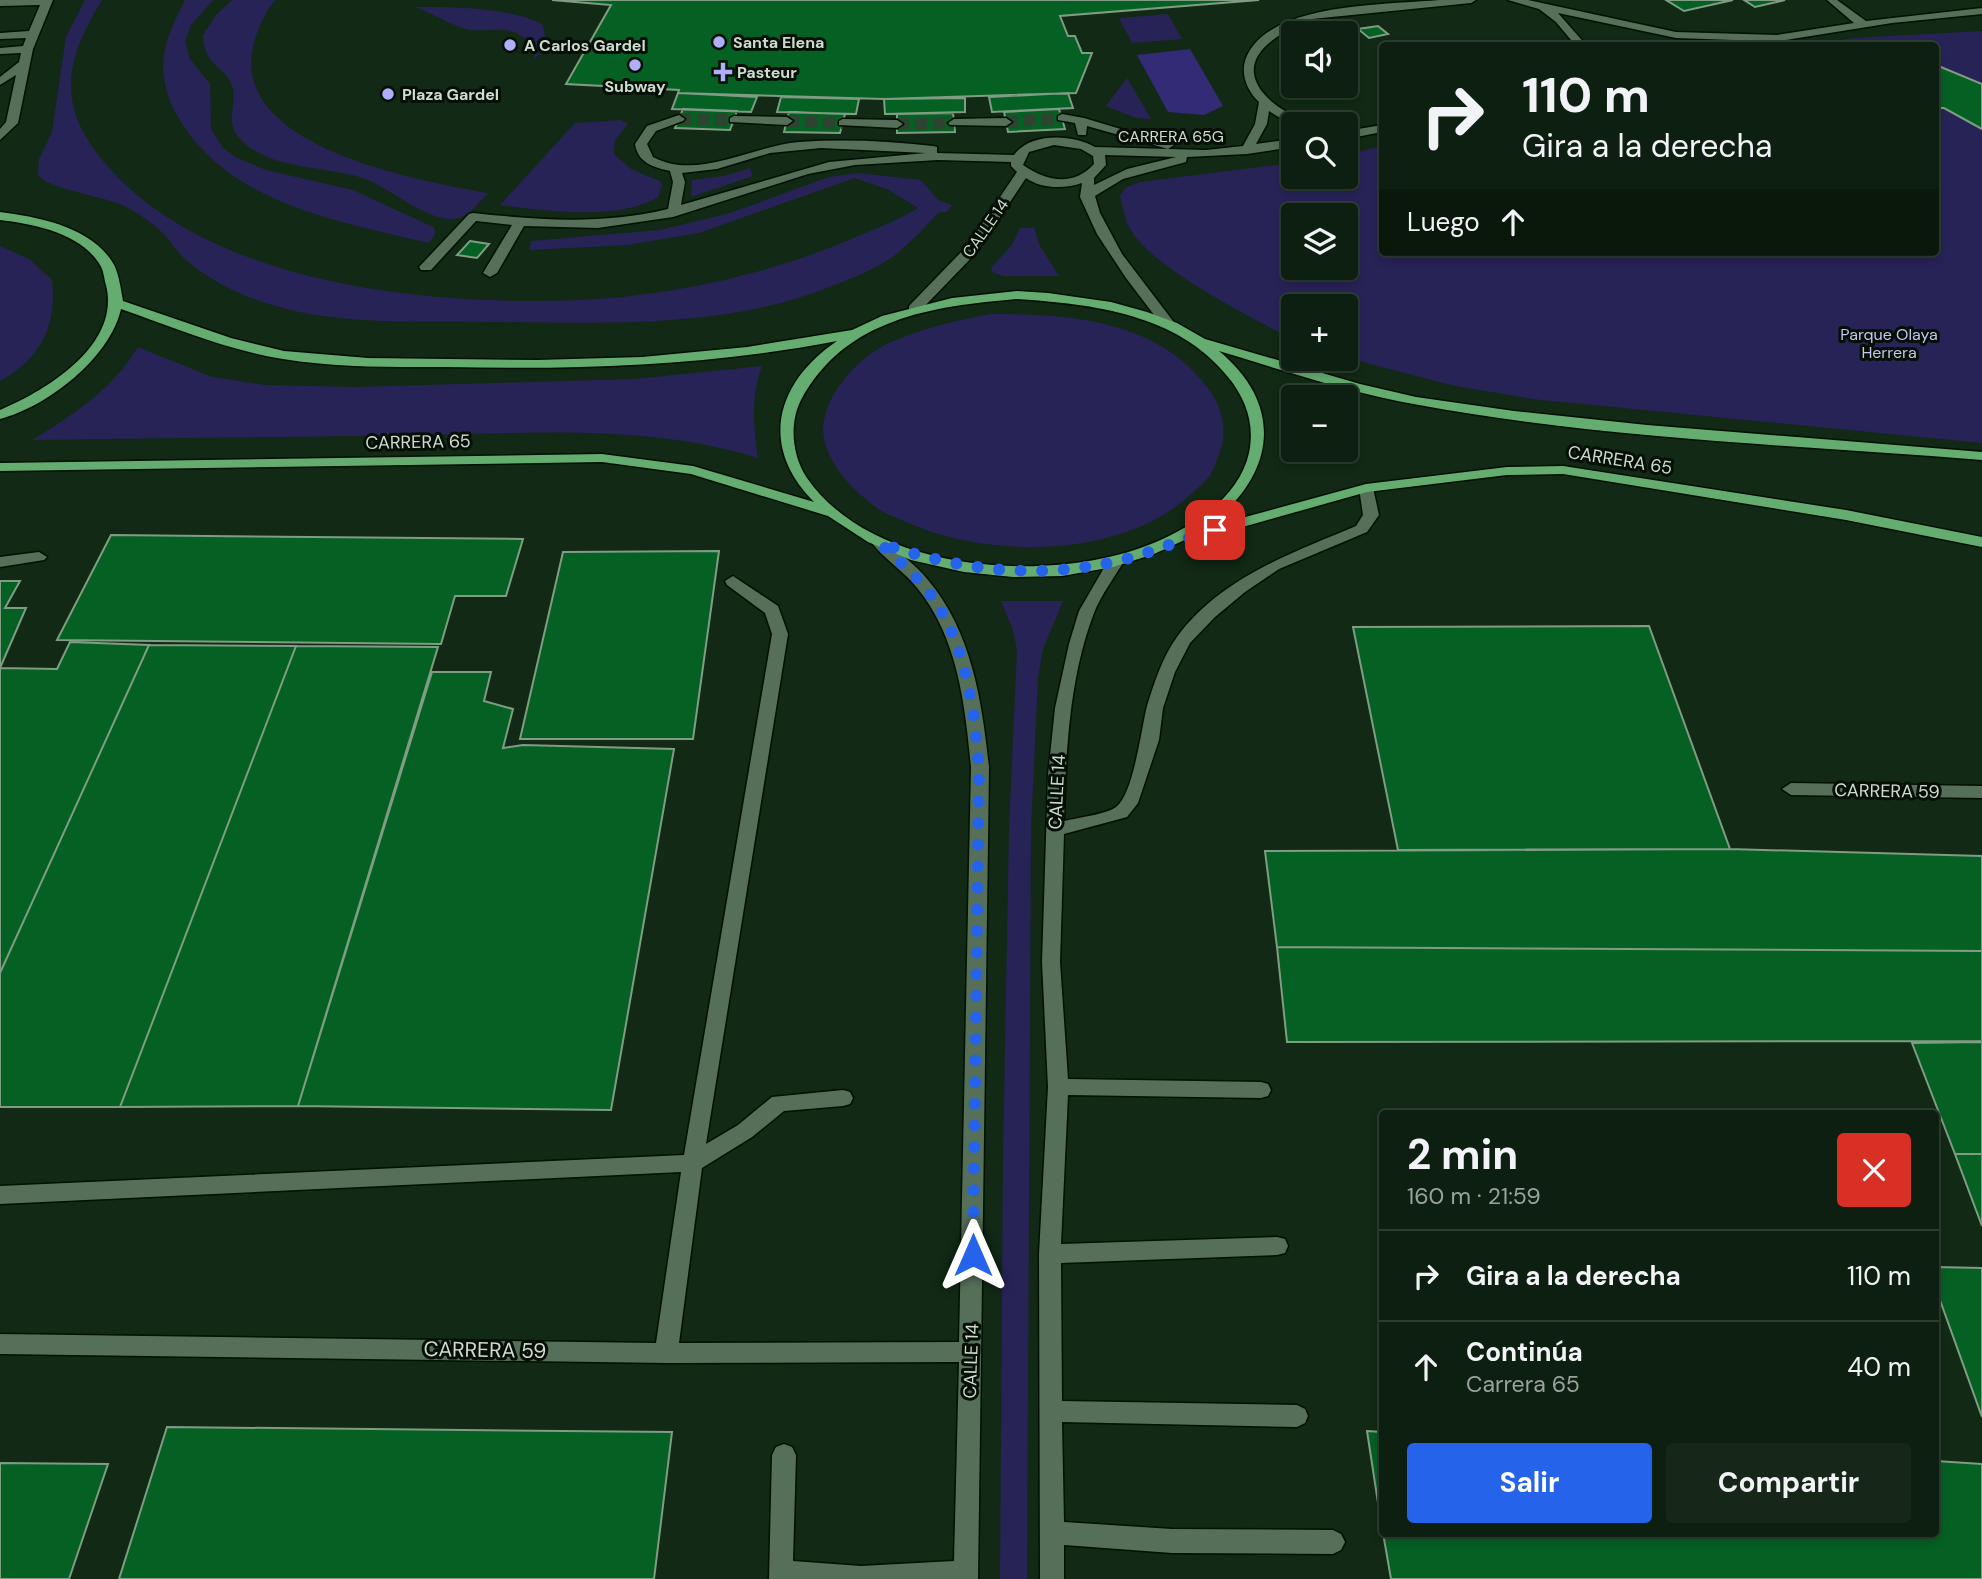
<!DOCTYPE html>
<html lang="es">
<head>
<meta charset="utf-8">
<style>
	:root { --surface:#0d1f10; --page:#162719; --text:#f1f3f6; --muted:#9aa29f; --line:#2d3d30; --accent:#2563eb }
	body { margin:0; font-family:"DM Sans",sans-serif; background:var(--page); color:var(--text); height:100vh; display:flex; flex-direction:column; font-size:26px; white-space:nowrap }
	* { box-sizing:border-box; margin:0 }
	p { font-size:23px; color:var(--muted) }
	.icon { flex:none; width:38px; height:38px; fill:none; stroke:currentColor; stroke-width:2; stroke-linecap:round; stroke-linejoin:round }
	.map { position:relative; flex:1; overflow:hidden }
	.details { position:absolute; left:1379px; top:1110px; width:560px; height:427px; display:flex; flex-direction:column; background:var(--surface); border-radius:7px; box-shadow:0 4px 10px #0003,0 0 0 2px var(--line) }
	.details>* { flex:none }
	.hud { position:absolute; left:1379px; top:42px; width:560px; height:214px; border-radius:7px; box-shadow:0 4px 10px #0003,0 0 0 2px var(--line); background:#0d1f10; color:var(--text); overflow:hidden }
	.controls { position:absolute; left:1281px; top:21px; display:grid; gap:14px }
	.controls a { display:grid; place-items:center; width:77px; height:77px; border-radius:7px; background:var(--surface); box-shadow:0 4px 10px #0003,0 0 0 2px var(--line); font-size:35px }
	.pin { position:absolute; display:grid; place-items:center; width:60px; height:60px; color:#fff; margin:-30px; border-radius:14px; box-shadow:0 4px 10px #0006 }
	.me { position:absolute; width:77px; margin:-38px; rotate:0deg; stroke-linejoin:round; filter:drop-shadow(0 0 5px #0008) }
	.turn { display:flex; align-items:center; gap:24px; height:147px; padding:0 28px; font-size:32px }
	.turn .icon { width:91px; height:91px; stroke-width:2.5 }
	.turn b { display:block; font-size:49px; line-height:60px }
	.then { display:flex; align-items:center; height:66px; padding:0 28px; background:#0003; gap:14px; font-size:26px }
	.round { display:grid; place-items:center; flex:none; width:74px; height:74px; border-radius:7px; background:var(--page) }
	.head { display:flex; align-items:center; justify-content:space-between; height:119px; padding:0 28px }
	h1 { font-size:42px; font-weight:700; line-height:52px }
	.cta { display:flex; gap:14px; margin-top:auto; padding:14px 28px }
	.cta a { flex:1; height:80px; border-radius:7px; background:var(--accent); color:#fff; font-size:28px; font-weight:700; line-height:80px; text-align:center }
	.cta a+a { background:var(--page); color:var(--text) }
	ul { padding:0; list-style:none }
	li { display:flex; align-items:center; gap:21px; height:91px; padding:0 28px; border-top:2px solid var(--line) }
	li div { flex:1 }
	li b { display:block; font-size:26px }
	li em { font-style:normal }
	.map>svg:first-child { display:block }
	.green { fill:#282357; fill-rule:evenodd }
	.water { fill:#332b75 }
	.building { fill:#056023; stroke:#809c83; stroke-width:2 }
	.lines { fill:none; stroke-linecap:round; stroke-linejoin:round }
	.minor-tunnel { stroke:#2d4431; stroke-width:12; stroke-dasharray:12 6; stroke-linecap:butt }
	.minor-casing { stroke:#001102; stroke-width:3 }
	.major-casing { stroke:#001102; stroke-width:3 }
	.minor { fill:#556f58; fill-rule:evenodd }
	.major { fill:#64ac6f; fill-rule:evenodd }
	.route { stroke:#2563eb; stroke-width:12; stroke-dasharray:0 21.6 }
	.poi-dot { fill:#aeaefb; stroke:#050f06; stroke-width:2.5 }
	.labels { text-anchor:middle; stroke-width:6; stroke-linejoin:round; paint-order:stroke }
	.far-poi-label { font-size:16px; font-weight:bold; fill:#cddcce; stroke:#050f06; text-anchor:start }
	.far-street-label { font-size:16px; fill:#cddcce; stroke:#050f06 }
	.far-park-label { font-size:16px; fill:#c5c6f2; stroke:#050f06 }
	.street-label { font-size:18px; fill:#cddcce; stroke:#050f06 }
	.near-street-label { font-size:21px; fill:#cddcce; stroke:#050f06 }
</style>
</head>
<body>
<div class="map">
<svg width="1982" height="1579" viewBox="0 0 1982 1579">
	<rect width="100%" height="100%" fill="#112915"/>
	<!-- green -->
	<path class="green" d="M85 0H102C61 67 57 111 112 171 208 276 396 301 531 301 642 302 754 281 856 237 877 228 899 220 918 208L889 190 855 178 699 233 628 245 529 250 531 241 660 230 730 213 829 177 858 173 921 180 938 200 952 205 947 212H939C925 227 910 243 894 256 875 269 853 278 832 286 720 331 601 322 483 322 419 321 334 325 273 305 241 296 210 281 185 259 177 252 172 243 165 235 154 224 140 214 126 207 104 195 51 191 38 175L39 159 52 132 66 37Z
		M185 0H213L191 25 185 42 190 59 210 84 211 129 223 148 237 158 266 170 353 190 433 227 436 232 429 243C339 221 228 204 178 117 167 99 161 76 164 55 167 35 176 18 185 0Z
		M275 0C265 12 258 28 254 43 226 147 418 180 488 193 477 204 467 220 450 219 424 218 392 190 368 180 329 165 280 172 245 144 223 125 236 110 233 89 228 67 203 67 203 35L216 15 232 0Z
		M415 7C452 7 508 7 542 24 547 38 547 50 534 59L536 49C512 22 501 32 471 30 461 30 427 11 415 7Z
		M1168 14 1182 39 1132 43 1119 18Z
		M1982 31V443L1532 399 1451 385 1355 360 1346 357V306H1293V339L1288 337C1247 315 1157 270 1132 232 1125 222 1123 208 1120 196L1125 188 1140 182 1293 163V177H1346V155L1382 146V252H1936V46L1811 45 1853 38ZM1293 215H1346V268H1293Z
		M1127 78 1151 119 1136 118 1106 106Z
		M621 120 628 124 615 140 614 154 631 169 660 181 662 186 658 197C618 222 544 210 500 205L575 123Z
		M750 168 753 176 691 197 692 180 724 176Z
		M1020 228H1034L1040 246 1059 276H1003L992 272 991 268 1012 245Z
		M0 246 29 259 52 280C57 326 41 358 0 381Z
		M990 314C1071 314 1160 320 1210 391 1222 408 1228 432 1220 451 1217 459 1215 468 1210 475 1206 482 1197 488 1191 494 1122 559 988 559 906 522 896 517 885 514 877 508 855 492 833 470 825 443 814 404 856 358 889 343 922 328 955 321 990 314Z
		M138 347 212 377 265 385 356 387 634 379 762 366C751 396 753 428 758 458 650 424 533 433 421 435 291 437 162 438 32 440 73 415 113 389 138 347Z
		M1001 601H1063L1043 649 1038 678 1031 830 1027 1579H1000L1003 1160 1009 829 1017 650 1013 630Z"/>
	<!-- water -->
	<path class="water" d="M1190 49 1223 106 1204 115 1168 112 1137 55Z"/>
	<!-- building -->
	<path class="building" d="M552 0H1259L1060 16 1068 36H1075L1082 53H1092L1076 93 884 99 678 93 679 90 566 84 611 5Z
		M1666 0H1733L1684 11Z
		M1744 0H1785L1755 7Z
		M1378 26 1388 34 1369 38 1358 29Z
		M1936 65 1982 84V129L1944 108H1936Z
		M678 93 719 95 757 97 751 112 672 109Z
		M1068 93 1073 108 992 112 989 97Z
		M781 97 821 98 859 99 856 114 777 112Z
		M965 98V112L885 114 884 99Z
		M683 109 737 111 730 130 675 128Z
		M1059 109 1065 129 1008 132 1004 112Z
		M789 112 845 114 840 133 784 132Z
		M953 113 955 132 897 133V114Z
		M470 241 489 244 477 258 457 255Z
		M111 535 523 539 506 596H455L441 644 57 640Z
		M719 551 693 739H520L563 552Z
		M0 581H20L5 608H26L0 668Z
		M1649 626 1730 849 1398 850 1353 627Z
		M70 642 149 645 0 973V668L57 669Z
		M149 645 296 646 120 1107H0V973Z
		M296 646 438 647 298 1106 120 1107Z
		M432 672H491L484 701 513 709 503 748 523 745 674 749 611 1110 298 1106Z
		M1730 849 1982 856V951L1277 947 1265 851Z
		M1277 947 1982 951V1041L1287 1042Z
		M1982 1042V1154H1955L1912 1043Z
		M1955 1154H1982V1226Z
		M1936 1267 1982 1268V1417L1936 1289Z
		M167 1427 672 1432 654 1579H119Z
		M1367 1431 1382 1432V1529Z
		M1936 1461 1982 1464V1579H1391L1383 1533H1936Z
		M0 1463 108 1464 69 1579H0Z"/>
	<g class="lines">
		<!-- minor-tunnel -->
		<path class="minor-tunnel" d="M679 119 734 120
			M787 121 843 123
			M1006 122 1062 118
			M897 124 954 123"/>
		<defs>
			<path id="minor" d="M0 0H53L33 49 18 123 0 140V129L6 122 16 75 0 85V77L19 62 21 53 0 54V48L23 46 26 38 0 39V33L29 31 40 5 0 6Z
				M1439 0H1476L1471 3 1312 19C1282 31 1231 57 1265 95 1276 108 1292 113 1304 124L1293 126 1269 111 1267 124 1256 144 1293 139V147L1247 154 1187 157 1186 162 1123 179 1095 196 1100 213 1122 254 1176 325 1174 328H1164L1126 278 1097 234 1080 197 1082 183C1065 189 1041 189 1026 178L976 253 919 312H909V306L966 247 1017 172 1011 166V162L938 160 855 165 808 174 673 217 598 228 524 226 497 273 490 277 483 273 512 225 476 221 431 270H421L419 267 469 214 473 213C539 220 602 225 668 209L673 182 670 171C653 167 638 163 635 144L647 126 679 115 685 119 683 121 656 131 647 144 653 157C697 181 751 146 799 142 843 139 888 141 933 146L937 147V153L1014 155C1030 132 1073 134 1095 147L1206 150 1243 146 1255 124 1259 102C1247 91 1240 74 1246 58 1268 2 1387 5 1439 0ZM1054 145 1081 149 1093 156 1094 164C1073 187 1046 181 1023 165L1029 152ZM821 148 926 153 829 162 681 205 685 182 682 173 717 169 770 153ZM1105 155 1176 157 1127 169 1094 185V178L1106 165Z
				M1508 0H1528L1676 32 1777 35 1854 23 1827 0H1837L1866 21 1982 8V14L1892 23 1767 43 1762 41 1676 38 1558 13 1587 46H1576L1556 22 1539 9Z
				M1062 114 1084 118 1174 145 1168 149 1087 126 1086 135H1078L1075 123 1058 120V116Z
				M734 116 787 117 793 121 787 125 730 122V118Z
				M843 119 897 120 903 124 897 128 839 125V121Z
				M954 119 1006 118 1012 122 1006 126 950 125 948 123Z
				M1382 125V132L1346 139V131Z
				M1366 484 1373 488 1379 515 1367 532 1279 569 1245 592 1215 617 1190 643 1175 672 1163 708 1159 740 1138 803 1127 817 1064 834 1060 962 1068 1079 1261 1082 1268 1084 1271 1090 1268 1096 1261 1098 1068 1095 1061 1244 1277 1237 1285 1239 1288 1246 1285 1253 1277 1255 1061 1263 1062 1401 1297 1405 1305 1409 1308 1416 1305 1423 1297 1427 1062 1422 1064 1522 1172 1529 1333 1530 1341 1534 1345 1542 1341 1550 1333 1554 1172 1553 1064 1545V1579H1040L1039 1254 1048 1087 1042 962 1048 775 1055 708 1069 644 1079 611 1108 561 1116 556 1121 558 1124 561C1114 578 1101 595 1094 613 1069 678 1066 752 1064 821 1077 818 1107 814 1116 807 1134 793 1141 729 1147 706 1154 683 1163 656 1177 637 1220 578 1292 553 1356 526L1363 515 1359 488Z
				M880 538 885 540C899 553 916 565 928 580 972 632 982 702 989 767L978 1579H769L772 1455 776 1447 784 1444 792 1447 796 1455 793 1561 861 1566 954 1561 959 1362 666 1363 0 1354V1334L656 1343 681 1172 0 1204V1186L684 1155 772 634 765 613 727 585 725 581 733 576 778 606 788 634 706 1144 738 1125 772 1097 843 1090 850 1092 853 1098 850 1104 843 1106 784 1111 752 1137 702 1168 679 1343 959 1342 971 767C965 706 958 638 918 589 905 572 885 560 872 543Z
				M39 552 47 557 44 560 0 567V557Z
				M1791 783 1982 786V798L1791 795 1782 789Z"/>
			<path id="major" d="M0 212C39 217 91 227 113 263 119 273 121 290 123 301L231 338 284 351 368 358 537 360 642 357 747 347 852 330 882 316 952 298 1017 291 1048 293 1111 302 1147 312 1177 323 1205 339 1360 384 1416 397 1514 411 1647 425 1982 452V460C1795 445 1604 439 1419 405 1351 393 1285 371 1219 351 1288 408 1273 480 1205 528L1366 484 1507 467 1563 466 1846 510 1982 537V547L1846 520 1563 474 1507 475 1367 492 1200 539 1189 538 1154 554 1113 567 1062 576 1013 577 964 572 911 560 868 542 828 516 691 474 602 462 0 471V463L602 454 693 466 814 502C759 447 775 383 837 341 708 366 578 370 447 367 393 367 337 368 283 359 227 350 175 328 121 309 110 358 47 407 0 419V410C47 390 121 345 106 285 104 279 104 271 100 265 81 233 34 224 0 220ZM1017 299C1093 304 1178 314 1228 377 1246 399 1255 424 1249 453 1239 497 1195 525 1156 542 1056 585 874 575 807 478 792 456 789 423 801 400 845 318 933 306 1017 299Z"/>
		</defs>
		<!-- minor casing -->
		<use href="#minor" class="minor-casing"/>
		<!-- major casing -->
		<use href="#major" class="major-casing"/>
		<!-- minor -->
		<use href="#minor" class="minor"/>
		<!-- major -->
		<use href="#major" class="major"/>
	</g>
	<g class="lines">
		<!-- route -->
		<path class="route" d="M973 1255 979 767C974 705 965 634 923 585 910 570 894 557 880 543 958 570 1036 580 1118 561 1151 553 1182 539 1215 530"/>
	</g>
	<!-- markers -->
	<g class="poi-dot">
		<circle cx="719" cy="42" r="7"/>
		<circle cx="510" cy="45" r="7"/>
		<circle cx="635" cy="65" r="7"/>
		<path d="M719.5 61.5h7v7h7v7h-7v7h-7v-7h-7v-7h7z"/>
		<circle cx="388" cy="94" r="7"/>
	</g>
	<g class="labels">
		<!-- far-poi labels -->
		<g class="far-poi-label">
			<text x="733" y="48">Santa Elena</text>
			<text x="524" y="51">A Carlos Gardel</text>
			<text x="737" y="78">Pasteur</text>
			<text x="635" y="92" text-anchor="middle">Subway</text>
			<text x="402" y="100">Plaza Gardel</text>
		</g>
		<!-- far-street labels -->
		<g class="far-street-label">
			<text x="1171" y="142">CARRERA 65G</text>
			<text transform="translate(985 228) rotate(-55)" y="6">CALLE 14</text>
		</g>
		<!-- far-park labels -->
		<g class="far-park-label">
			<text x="1889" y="340">Parque Olaya<tspan x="1889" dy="18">Herrera</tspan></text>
		</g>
		<!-- street labels -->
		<g class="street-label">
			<text transform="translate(418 442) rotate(-1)" y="6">CARRERA 65</text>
			<text transform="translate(1620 460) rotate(9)" y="6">CARRERA 65</text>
			<text transform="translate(1887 791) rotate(1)" y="6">CARRERA 59</text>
			<text transform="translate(1057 792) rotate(-87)" y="6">CALLE 14</text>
			<text transform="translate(971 1361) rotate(-88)" y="6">CALLE 14</text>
		</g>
		<!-- near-street labels -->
		<g class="near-street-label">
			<text transform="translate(485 1350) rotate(1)" y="7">CARRERA 59</text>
		</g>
	</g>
</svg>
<div class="controls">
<a><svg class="icon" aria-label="sound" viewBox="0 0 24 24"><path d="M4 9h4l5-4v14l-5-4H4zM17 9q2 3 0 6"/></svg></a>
<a><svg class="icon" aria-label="search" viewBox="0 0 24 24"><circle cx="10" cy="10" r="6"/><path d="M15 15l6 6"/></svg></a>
<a><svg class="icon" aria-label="layers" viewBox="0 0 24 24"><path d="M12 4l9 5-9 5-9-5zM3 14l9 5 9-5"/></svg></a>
<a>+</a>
<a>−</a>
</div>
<div class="pin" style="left:1215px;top:530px;background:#d93025"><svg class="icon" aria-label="arrive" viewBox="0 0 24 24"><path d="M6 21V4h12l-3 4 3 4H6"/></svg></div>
<svg class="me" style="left:973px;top:1255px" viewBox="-20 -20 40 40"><path d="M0-17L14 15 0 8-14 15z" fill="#2563eb" stroke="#fff" stroke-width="4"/></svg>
<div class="hud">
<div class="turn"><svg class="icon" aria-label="right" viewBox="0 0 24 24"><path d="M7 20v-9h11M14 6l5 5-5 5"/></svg><div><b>110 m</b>Gira a la derecha</div></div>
<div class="then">Luego<svg class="icon" aria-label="ahead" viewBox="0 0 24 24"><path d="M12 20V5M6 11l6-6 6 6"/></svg></div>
</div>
<section class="details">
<div class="head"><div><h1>2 min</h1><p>160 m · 21:59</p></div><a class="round" style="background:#d93025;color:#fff"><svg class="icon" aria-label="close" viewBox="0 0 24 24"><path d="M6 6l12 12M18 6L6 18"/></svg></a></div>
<ul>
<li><svg class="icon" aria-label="right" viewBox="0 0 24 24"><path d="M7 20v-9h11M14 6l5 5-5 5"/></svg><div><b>Gira a la derecha</b></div><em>110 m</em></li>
<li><svg class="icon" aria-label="ahead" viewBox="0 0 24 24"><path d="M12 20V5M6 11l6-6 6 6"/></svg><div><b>Continúa</b><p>Carrera 65</p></div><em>40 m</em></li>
</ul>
<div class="cta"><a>Salir</a><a>Compartir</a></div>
</section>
</div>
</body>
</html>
